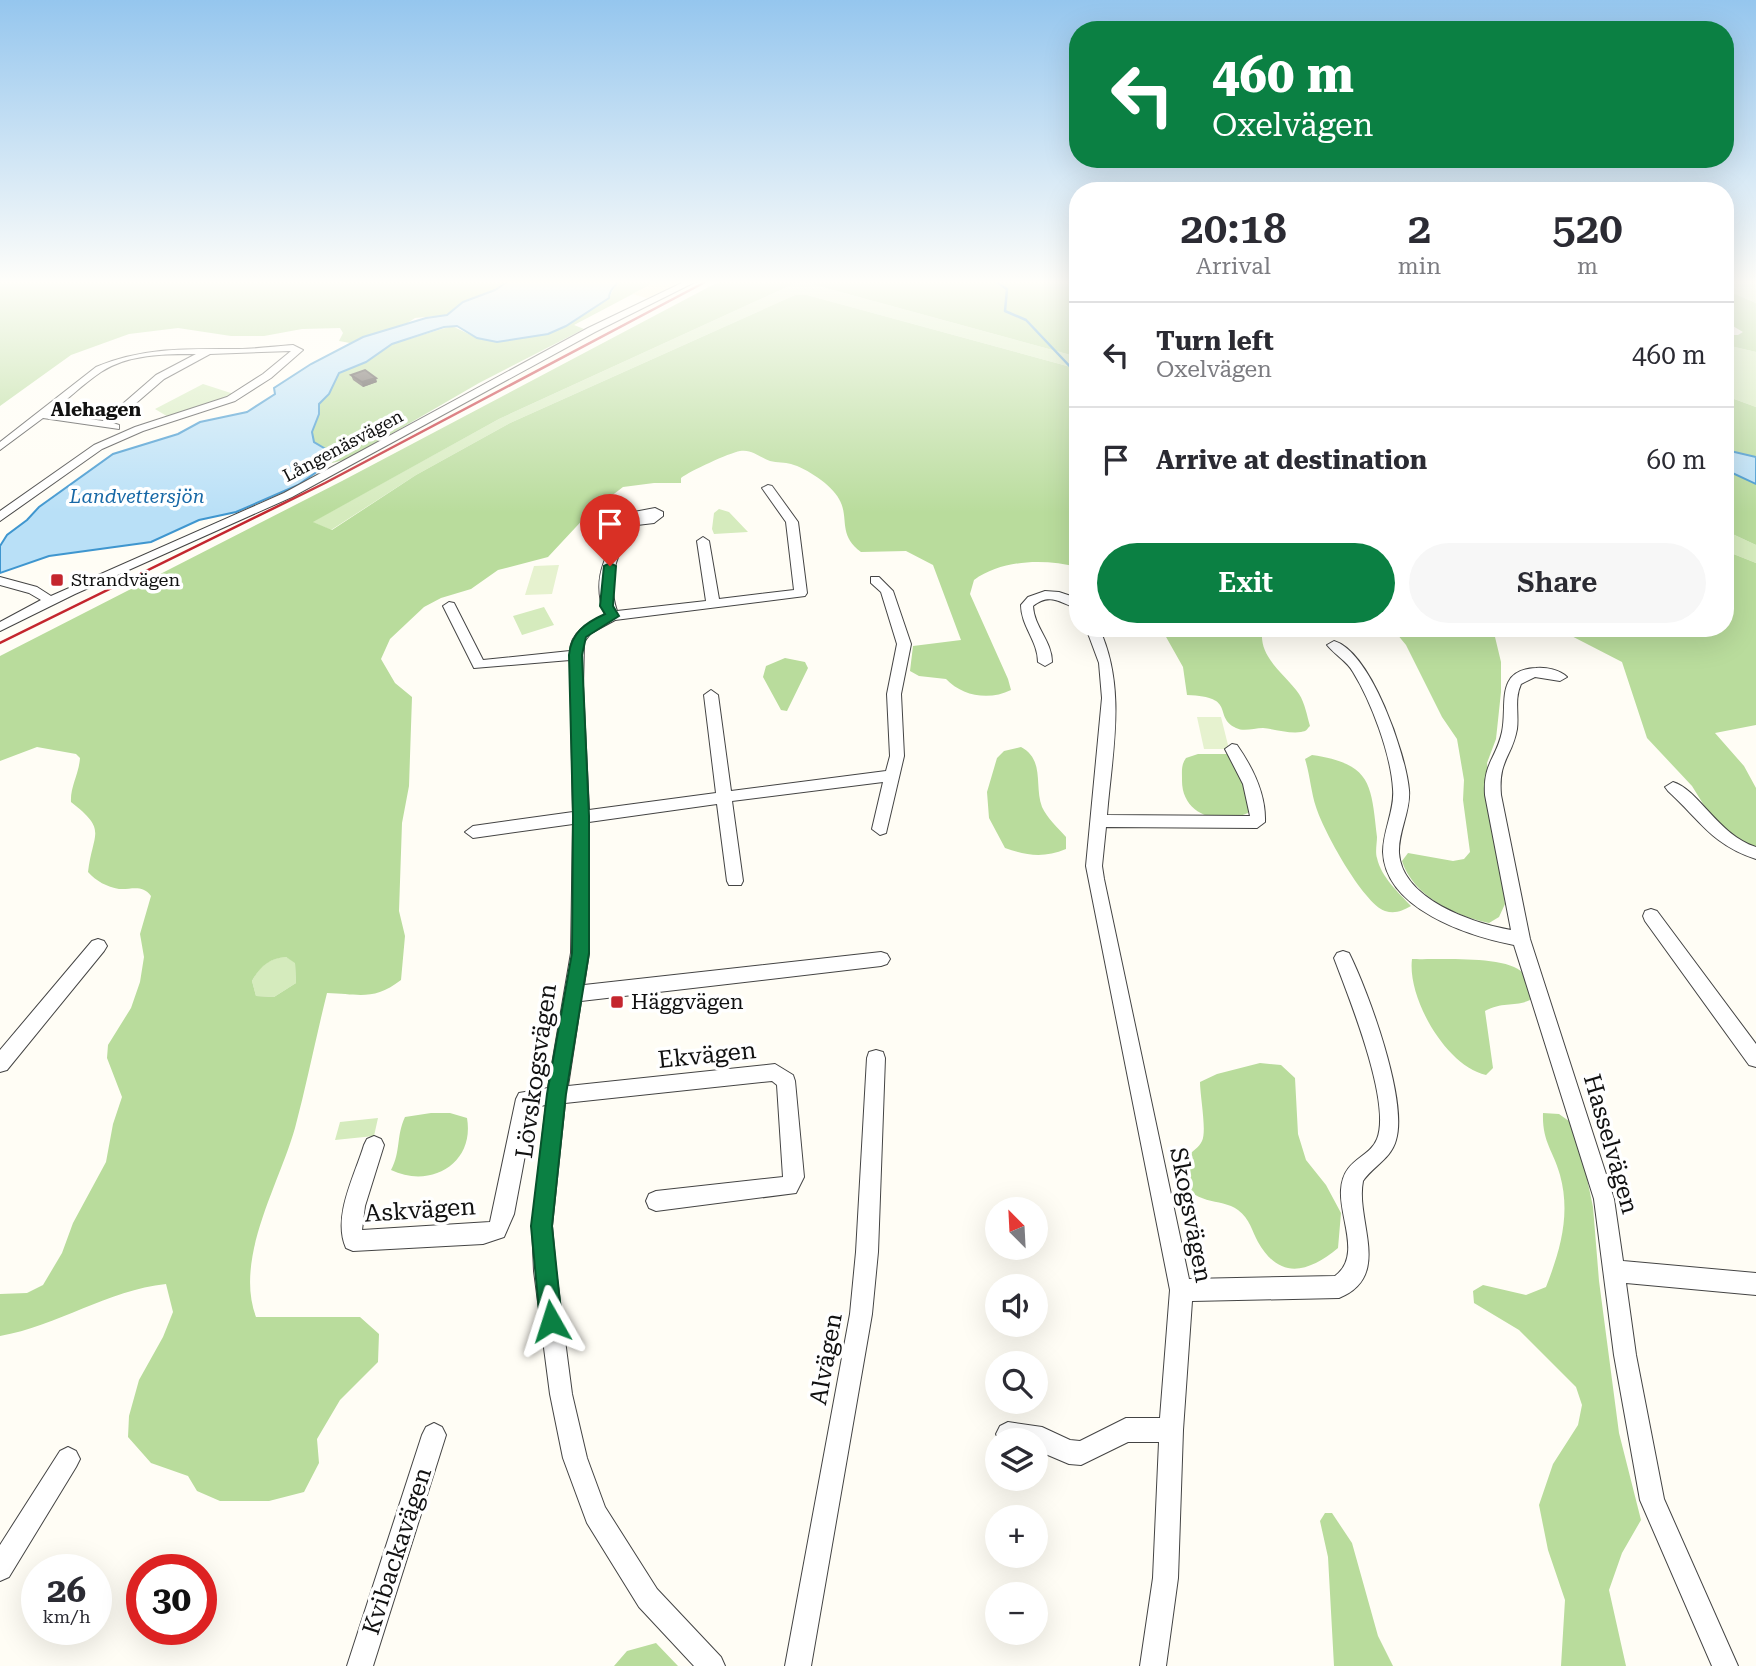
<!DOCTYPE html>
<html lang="en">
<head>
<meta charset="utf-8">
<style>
	:root { --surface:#fff; --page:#f7f7f7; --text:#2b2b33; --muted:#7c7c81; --line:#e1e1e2; --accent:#0b8043 }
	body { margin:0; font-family:"Roboto Serif",serif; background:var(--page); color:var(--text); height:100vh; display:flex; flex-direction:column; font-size:26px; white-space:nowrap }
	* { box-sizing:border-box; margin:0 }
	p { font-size:23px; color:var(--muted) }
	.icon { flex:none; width:38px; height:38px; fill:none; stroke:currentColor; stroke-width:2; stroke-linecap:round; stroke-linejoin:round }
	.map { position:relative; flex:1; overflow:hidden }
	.sheet { position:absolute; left:1069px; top:182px; width:665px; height:455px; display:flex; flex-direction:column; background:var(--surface); border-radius:28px; box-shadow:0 7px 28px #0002 }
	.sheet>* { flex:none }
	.guide { position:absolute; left:1069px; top:21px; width:665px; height:147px; border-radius:28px; box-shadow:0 7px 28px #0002; background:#0b8043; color:#fff; overflow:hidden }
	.needle { width:46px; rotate:336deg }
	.buttons { position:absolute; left:985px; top:1197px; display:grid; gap:14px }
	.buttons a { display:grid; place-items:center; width:63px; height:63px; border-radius:50%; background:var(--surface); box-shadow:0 7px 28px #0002; font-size:35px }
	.speed { position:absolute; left:21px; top:1554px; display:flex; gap:14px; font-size:35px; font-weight:700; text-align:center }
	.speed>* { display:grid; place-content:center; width:91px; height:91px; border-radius:50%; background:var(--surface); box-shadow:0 7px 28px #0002; line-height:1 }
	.speed small { font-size:18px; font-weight:400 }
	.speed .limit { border:10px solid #d22; background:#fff; color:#111 }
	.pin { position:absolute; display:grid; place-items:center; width:60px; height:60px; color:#fff; margin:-72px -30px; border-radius:50% 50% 50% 0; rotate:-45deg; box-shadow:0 0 7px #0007 }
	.pin .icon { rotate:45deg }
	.me { position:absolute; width:77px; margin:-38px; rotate:354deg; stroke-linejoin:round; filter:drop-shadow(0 0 5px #0008) }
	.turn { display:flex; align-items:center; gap:24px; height:147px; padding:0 28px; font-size:32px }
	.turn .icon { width:91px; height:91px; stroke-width:2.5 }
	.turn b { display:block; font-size:49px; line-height:60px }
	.eta { display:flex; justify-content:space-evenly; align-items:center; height:119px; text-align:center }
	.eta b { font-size:42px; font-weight:600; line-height:49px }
	.button { display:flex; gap:14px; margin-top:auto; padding:14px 28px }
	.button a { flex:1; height:80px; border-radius:42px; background:var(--accent); color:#fff; font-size:28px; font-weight:600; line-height:80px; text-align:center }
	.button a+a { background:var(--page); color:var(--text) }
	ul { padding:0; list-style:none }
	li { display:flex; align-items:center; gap:21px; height:105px; padding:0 28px; border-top:2px solid var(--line) }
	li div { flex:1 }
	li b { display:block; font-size:26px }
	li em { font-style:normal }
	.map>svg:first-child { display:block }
	.green { fill:#d5ebbd }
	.forest { fill:#b9dc9c; fill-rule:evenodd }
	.sand { fill:#fbeec1 }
	.pitch { fill:#e6f2cf }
	.water { fill:#b9e0f7; stroke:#3f96cf; stroke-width:2 }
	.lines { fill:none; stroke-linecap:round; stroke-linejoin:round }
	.stream { stroke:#3f96cf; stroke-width:2.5 }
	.minor-casing { stroke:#444; stroke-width:2 }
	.minor { fill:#fff; fill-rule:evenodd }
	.rail { stroke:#c4262e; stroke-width:2.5 }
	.wall { fill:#4d4742 }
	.shaded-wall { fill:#3f3936 }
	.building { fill:#5a524d; stroke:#3f3936; stroke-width:2 }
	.route { fill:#0b8043; stroke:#07532c; stroke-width:2 }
	.poi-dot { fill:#c4262e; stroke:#fff; stroke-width:2.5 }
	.labels { text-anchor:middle; stroke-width:7; stroke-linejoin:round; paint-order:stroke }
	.far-street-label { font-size:18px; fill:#111; stroke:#fff }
	.far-poi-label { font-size:18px; fill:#111; stroke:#fff; text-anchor:start }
	.far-neighbourhood-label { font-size:19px; font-weight:bold; fill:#111; stroke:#fff }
	.far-water-label { font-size:19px; font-style:italic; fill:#1768a6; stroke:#fff }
	.poi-label { font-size:21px; fill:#111; stroke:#fff; text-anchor:start }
	.near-street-label { font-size:24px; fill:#111; stroke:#fff }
</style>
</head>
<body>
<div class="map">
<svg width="1756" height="1666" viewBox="0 0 1756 1666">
	<rect width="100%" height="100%" fill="#fffdf5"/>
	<!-- green -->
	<path class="green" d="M1726 280H1756V303L1726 290Z
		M800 281 1078 357V369L807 295H795L510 423 416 475 331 530 312 522 499 419Z
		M1726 345 1756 352V407L1726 396Z
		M203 384 237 395 170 418 155 409Z
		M719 509 729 512 748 532 714 534 712 529 714 513Z
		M1726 531 1756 545V563L1726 551Z
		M544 607 554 625 522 635 513 616Z
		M286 957 295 962 296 983 274 997 256 996 252 981C260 966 269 958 286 957Z
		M378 1118 374 1136 335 1140 340 1122Z"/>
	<!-- forest -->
	<path class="forest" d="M0 280H510L495 290 463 302 447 315 415 318 403 326 350 343 339 341 343 333 340 328 302 329 264 336H231L178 328 129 334 71 355 0 406Z
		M622 280H653L648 286 574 325 584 329 479 383 348 459 328 464 329 451 314 442 312 432 319 404 329 394 339 373 366 362 392 344 452 326 477 338 497 342 548 334 566 326 609 298 616 284Z
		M722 280H1078V357L800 281 499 419 313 522 332 530 416 475 510 423 795 295H807L1078 369V567C1045 559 1003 559 974 580L970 594 1008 679 1011 690C989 701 962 696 946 679L919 676 910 671 913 646 961 640 933 565 906 551 861 552C837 534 850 518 839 499 832 485 806 468 791 464 785 462 777 463 770 461 759 457 752 449 740 451 729 453 690 471 681 478V483H654L623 487 589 513 548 557 498 570 471 589 441 598 424 607 390 639 381 659 395 683 412 697 409 786 402 823 399 911 405 936 401 980C374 1001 359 994 327 993 316 1037 307 1083 295 1128 279 1185 234 1258 256 1317H360L379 1334 378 1362 340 1400 317 1439 319 1463 304 1492 269 1501H220L197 1491 188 1476 151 1463 128 1437 129 1416 139 1380 163 1337 173 1312 166 1284C108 1290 57 1326 0 1336V1294L27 1293 43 1285 62 1253 73 1223 106 1162 113 1124 122 1097 107 1058 108 1045 131 1008 140 982 144 957 140 934 151 896C142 884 131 890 119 889 107 887 96 881 88 872 93 831 108 831 71 802 70 787 79 774 80 758L76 754 37 747 0 761V656L342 481ZM286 957 295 963 296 983 274 997 256 996 252 981C260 967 269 958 286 957Z
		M1726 290 1756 303V352L1726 345V335H1738L1743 332 1726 322Z
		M1726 396 1756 407V457L1726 450Z
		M1726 470 1756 484V545L1726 531Z
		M1726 551 1756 563V725L1715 733 1744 766 1756 788V849L1743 845 1710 815 1692 786 1647 738 1622 662 1556 628H1726Z
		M1161 628H1263C1256 656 1286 675 1299 694 1305 703 1307 716 1310 726 1306 730 1307 731 1301 732 1290 734 1275 729 1263 728 1254 728 1244 732 1236 728 1212 716 1238 697 1187 695L1183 667Z
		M1392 628H1500L1502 632 1495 637 1501 662V692L1496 739 1487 763 1505 904 1499 917 1489 923C1455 916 1413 896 1402 861L1408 853 1453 861 1464 859 1470 852 1463 800 1464 780 1457 739 1442 717 1406 645Z
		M785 658 805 662 808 668 787 711 781 710 763 677 766 666Z
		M1021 747C1045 760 1034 785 1042 807 1047 818 1058 828 1066 837V849C1044 858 1028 856 1005 848L989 818 987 792 997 758 1004 751Z
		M1198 754H1227C1242 768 1253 793 1248 813 1219 826 1181 815 1182 779 1182 771 1181 765 1186 758Z
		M1312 755C1372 764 1371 784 1377 837 1377 843 1375 852 1377 858 1381 877 1399 893 1411 906 1402 911 1395 914 1385 911 1363 903 1323 830 1316 807 1311 792 1310 775 1305 759Z
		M1412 959C1437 960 1507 955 1523 973 1529 980 1530 992 1530 1000 1516 1007 1503 1001 1485 1011L1493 1068 1486 1075C1446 1066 1407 998 1412 959Z
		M1260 1063 1281 1065 1295 1078 1298 1134 1306 1160 1326 1185 1341 1213 1338 1248C1309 1272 1280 1281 1258 1242 1252 1231 1250 1219 1238 1210 1221 1197 1190 1207 1182 1175 1177 1155 1195 1155 1202 1141 1207 1131 1200 1096 1200 1082L1217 1074Z
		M431 1113H450L467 1118C475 1164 430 1189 391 1170 401 1152 396 1136 405 1117Z
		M1543 1113 1559 1114 1576 1126 1593 1207 1599 1281 1619 1433 1641 1520 1622 1553 1609 1590 1626 1666H1561L1565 1600 1548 1550 1539 1505 1553 1464 1578 1425 1582 1405 1576 1387 1519 1330 1474 1303 1473 1291 1483 1285 1526 1295 1546 1287C1560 1251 1571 1215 1560 1175 1553 1150 1542 1142 1543 1113Z
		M1325 1513H1332L1352 1543 1378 1636 1393 1666H1334L1328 1557 1320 1521Z
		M656 1643 678 1666H614L627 1651Z"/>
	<!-- sand -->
	<path class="sand" d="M653 280H689L647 298 632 294 648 286Z"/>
	<!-- pitch -->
	<path class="pitch" d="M559 565 552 594 525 595 534 566Z
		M1197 717H1221L1229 749H1204Z"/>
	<!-- water -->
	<path class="water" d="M510 280H622C616 283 609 291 609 298L566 326 548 334 497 342 477 338 457 326 444 327 392 344 366 362 339 373 329 394 319 404V414L312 432 314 442 329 451 328 464 298 485 236 512 199 520 151 542 49 556 0 573V546L7 535 27 520 39 507 113 454 178 434 200 422 247 412 275 394 274 388 311 364 363 337 426 318 447 315 463 302 495 290Z
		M1726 450 1756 457V484L1726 470Z"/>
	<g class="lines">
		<!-- stream -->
		<path class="stream" d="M993 280 1007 289 1005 311 1026 320 1078 375"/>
		<defs>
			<path id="minor" d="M688 280H699L595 332 292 497 75 594 0 631V622L41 600 29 593 0 585V577L37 587 51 596 284 493 588 328Z
				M293 345 303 350 271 378 235 401 143 431 102 449 0 521V511L94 445 135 427 227 397 263 374 291 351 210 354 164 379 113 423 119 425V429L43 418 0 450V442L96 367C143 347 188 349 239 349 257 349 275 346 293 345ZM196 354 156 375 103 421 50 413C67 400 83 384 101 372 128 354 165 354 196 354Z
				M768 485 772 486 798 522 807 593 805 596 615 620 591 633 584 642 583 686 589 810 716 793 704 695 711 690 718 695 731 791 886 771 890 756 887 694 897 644 881 592 871 583V577H879L893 591 911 644 901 694 904 756 886 833 880 835 872 829 883 782 732 801 743 881 741 885H729L727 881 717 804 589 822V953L584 985 881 952 887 954 890 959 887 964 881 966 581 1001 568 1086 775 1064 793 1075 795 1081 804 1177 796 1193 656 1211 649 1208 646 1201 649 1194 656 1191 783 1177 777 1085 772 1081 565 1103 552 1226 556 1271 572 1394 587 1458 605 1507 657 1589 721 1657 725 1666H694L639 1607 587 1523 563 1458 550 1394 534 1271 532 1226 546 1105 534 1107 514 1214 504 1237 483 1244 353 1251 346 1248C332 1217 355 1175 364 1145L367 1139 374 1136 381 1139 384 1145 365 1206 362 1230 490 1222 516 1099 519 1093 548 1088 571 953 573 824 473 838 465 832 473 826 573 812 570 660 474 668 443 606 449 602 454 603 483 660 570 651C571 631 589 623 605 615 588 573 612 544 634 512L655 508 663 512V516L654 523 637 525C617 550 606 579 617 611L706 601 697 541 703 537 709 541 719 599 794 590 786 522 762 488Z
				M1045 591 1059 592 1077 598 1078 609C1061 603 1050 592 1033 606 1034 627 1052 641 1052 662L1045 666 1038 662C1038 641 1021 626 1021 605L1028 597Z
				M1086 628H1099C1127 688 1112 752 1107 815L1250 816 1243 784 1225 749 1232 744 1237 745C1253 768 1266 794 1265 822L1257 828 1106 827 1102 866 1104 879 1189 1279 1335 1276C1362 1256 1339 1218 1341 1190 1343 1158 1369 1159 1377 1139 1392 1103 1348 995 1334 958L1337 953 1343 951 1349 953C1368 991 1408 1100 1396 1140 1391 1159 1373 1166 1363 1181 1355 1221 1393 1276 1339 1298L1192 1301 1183 1430 1178 1578 1166 1666H1140L1153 1578 1159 1442H1128L1081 1465 1069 1464 1036 1450V1440H999L996 1434 1000 1426 1008 1422 1042 1427 1070 1440 1080 1441 1126 1418H1160L1170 1290 1086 866 1102 698 1099 663Z
				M1334 641C1371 652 1406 754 1409 790 1411 811 1398 831 1399 853 1402 899 1472 923 1511 930L1485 795C1483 763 1496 759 1502 732 1508 705 1494 670 1536 668 1546 667 1560 670 1567 677L1560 681 1535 677 1521 684C1514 699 1519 714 1517 729 1512 757 1498 760 1501 795L1530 939 1614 1199 1623 1261 1756 1273V1295L1626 1283 1636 1355 1664 1499 1738 1666H1712L1640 1500 1614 1355 1594 1199 1514 945C1468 936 1385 909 1383 852 1383 830 1395 810 1393 789 1391 754 1371 701 1353 672 1347 661 1335 655 1327 645Z
				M1673 782C1699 790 1718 835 1756 847V859C1712 845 1700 820 1668 791L1665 787Z
				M1651 909 1657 911 1756 1044V1067L1749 1065 1645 921 1643 916 1645 911Z
				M98 939 104 941 107 946 104 951 7 1070 0 1072V1050L92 941Z
				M876 1050 883 1052 885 1058 878 1252 872 1314 811 1666H785L850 1314 856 1252 867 1058 869 1052Z
				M434 1423 442 1427 446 1435 373 1666H347L422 1435 426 1427Z
				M68 1447 76 1451 80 1459 76 1467 9 1577 0 1581V1545L60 1451Z"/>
		</defs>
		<!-- minor casing -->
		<use href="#minor" class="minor-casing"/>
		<!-- minor -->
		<use href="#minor" class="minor"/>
		<!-- rail -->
		<path class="rail" d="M0 643 325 483 709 280"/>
	</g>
	<!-- wall -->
	<path class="wall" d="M351 375 377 382 363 387 353 380Z"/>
	<!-- shaded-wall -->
	<path class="shaded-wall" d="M376 378 377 382 363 387 362 382Z"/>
	<!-- building -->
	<path class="building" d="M365 370 376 378 362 382 351 375Z"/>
	<!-- sky -->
	<linearGradient id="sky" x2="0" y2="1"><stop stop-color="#95c6ee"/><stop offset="0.55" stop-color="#fffefa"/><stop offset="1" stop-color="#fffefa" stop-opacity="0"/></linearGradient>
	<rect width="1756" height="513" fill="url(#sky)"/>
	<!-- route -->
	<path class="route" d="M610 563 616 566 613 606 619 616 586 637 582 655 589 816V953L566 1094 552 1226 562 1321 559 1329 551 1332 543 1329 540 1321 531 1226 547 1094 572 953 573 816 569 655C571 633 585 623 605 614L600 606 604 566Z"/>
	<!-- markers -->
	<g class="poi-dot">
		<rect x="50" y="573" width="14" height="14" rx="3.5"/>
		<rect x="610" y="995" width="14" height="14" rx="3.5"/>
	</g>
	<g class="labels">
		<!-- far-street labels -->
		<g class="far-street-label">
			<text transform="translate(343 446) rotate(-28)" y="6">Långenäsvägen</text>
		</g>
		<!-- far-poi labels -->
		<g class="far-poi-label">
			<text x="71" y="586">Strandvägen</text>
		</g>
		<!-- far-neighbourhood labels -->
		<g class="far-neighbourhood-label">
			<text x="96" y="416">Alehagen</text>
		</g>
		<!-- far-water labels -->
		<g class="far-water-label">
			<text x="137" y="503">Landvettersjön</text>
		</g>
		<!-- poi labels -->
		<g class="poi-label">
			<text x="631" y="1009">Häggvägen</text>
		</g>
		<!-- near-street labels -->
		<g class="near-street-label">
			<text transform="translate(707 1055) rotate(-6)" y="8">Ekvägen</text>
			<text transform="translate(536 1071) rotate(-82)" y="8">Lövskogsvägen</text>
			<text transform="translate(1611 1144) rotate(74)" y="8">Hasselvägen</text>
			<text transform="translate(420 1210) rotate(-4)" y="8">Askvägen</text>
			<text transform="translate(1191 1215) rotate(79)" y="8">Skogsvägen</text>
			<text transform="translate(826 1359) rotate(-80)" y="8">Alvägen</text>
			<text transform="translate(397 1551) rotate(-72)" y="8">Kvibackavägen</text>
		</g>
	</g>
</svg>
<div class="buttons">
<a><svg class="needle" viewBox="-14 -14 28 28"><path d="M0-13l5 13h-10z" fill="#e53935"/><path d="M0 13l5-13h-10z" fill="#7c7c81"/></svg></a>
<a><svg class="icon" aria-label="sound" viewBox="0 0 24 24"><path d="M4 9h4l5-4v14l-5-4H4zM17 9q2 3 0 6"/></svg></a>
<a><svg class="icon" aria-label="search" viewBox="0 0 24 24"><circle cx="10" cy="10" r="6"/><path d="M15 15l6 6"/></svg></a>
<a><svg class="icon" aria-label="layers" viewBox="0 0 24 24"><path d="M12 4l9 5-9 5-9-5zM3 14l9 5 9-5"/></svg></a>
<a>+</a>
<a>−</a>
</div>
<div class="speed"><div>26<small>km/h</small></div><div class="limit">30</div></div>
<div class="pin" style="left:610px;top:566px;background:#d93025"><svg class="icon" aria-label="arrive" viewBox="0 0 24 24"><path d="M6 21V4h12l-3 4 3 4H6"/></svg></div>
<svg class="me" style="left:551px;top:1321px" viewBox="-20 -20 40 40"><path d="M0-17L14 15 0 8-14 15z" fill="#0b8043" stroke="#fff" stroke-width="4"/></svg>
<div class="guide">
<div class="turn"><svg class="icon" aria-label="left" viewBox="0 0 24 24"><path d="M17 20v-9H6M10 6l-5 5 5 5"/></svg><div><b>460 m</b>Oxelvägen</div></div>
</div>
<section class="sheet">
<div class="eta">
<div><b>20:18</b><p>Arrival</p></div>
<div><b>2</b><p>min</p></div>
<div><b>520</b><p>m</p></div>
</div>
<ul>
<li><svg class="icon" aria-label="left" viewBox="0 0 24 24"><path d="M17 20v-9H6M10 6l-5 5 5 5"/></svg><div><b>Turn left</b><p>Oxelvägen</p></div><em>460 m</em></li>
<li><svg class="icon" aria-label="arrive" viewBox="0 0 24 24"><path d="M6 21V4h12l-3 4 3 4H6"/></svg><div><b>Arrive at destination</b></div><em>60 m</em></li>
</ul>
<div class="button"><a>Exit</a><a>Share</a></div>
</section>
</div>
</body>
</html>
